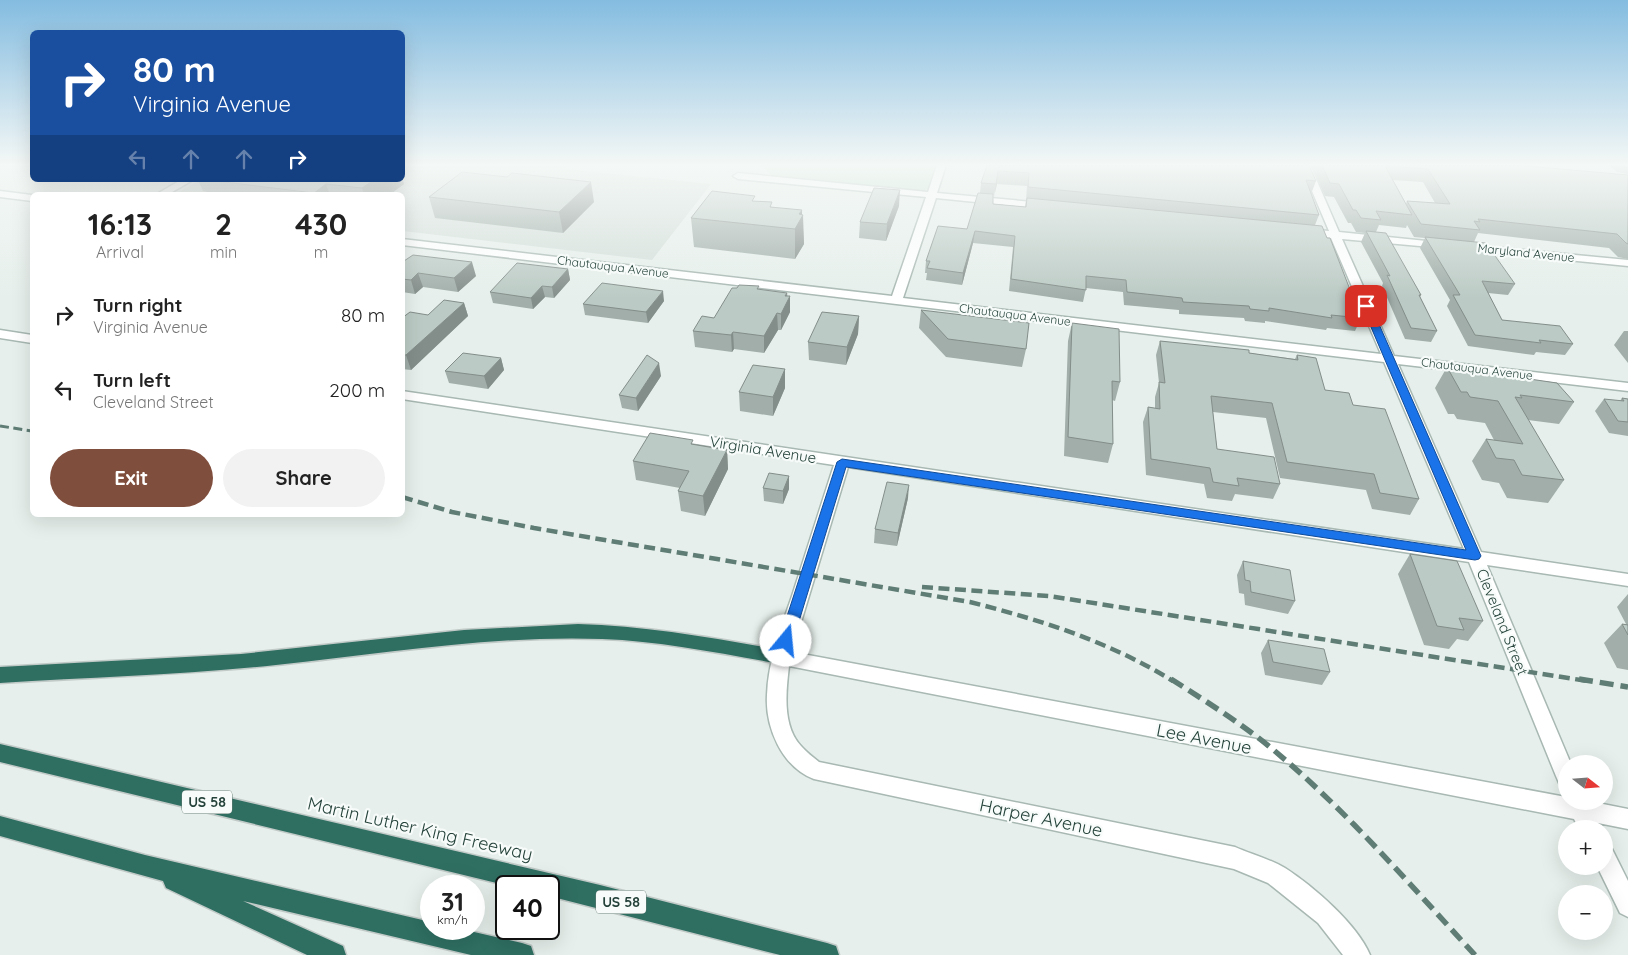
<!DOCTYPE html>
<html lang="en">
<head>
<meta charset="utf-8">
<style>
	:root { --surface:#fff; --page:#f2f2f2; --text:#222; --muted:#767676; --accent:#804e3d }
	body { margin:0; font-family:Quicksand,sans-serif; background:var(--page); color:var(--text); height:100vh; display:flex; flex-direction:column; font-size:19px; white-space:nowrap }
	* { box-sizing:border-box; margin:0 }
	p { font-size:16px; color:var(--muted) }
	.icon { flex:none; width:28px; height:28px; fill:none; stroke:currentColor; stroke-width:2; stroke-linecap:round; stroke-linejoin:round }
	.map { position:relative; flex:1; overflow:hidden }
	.drawer { position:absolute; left:30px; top:192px; width:375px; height:325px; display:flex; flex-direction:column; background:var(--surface); border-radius:8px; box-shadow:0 5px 20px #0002 }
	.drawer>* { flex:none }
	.top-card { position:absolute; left:30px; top:30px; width:375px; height:152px; border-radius:8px; box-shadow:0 5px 20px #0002; background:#1a4fa0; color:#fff; overflow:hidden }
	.needle { width:32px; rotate:107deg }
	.fabs { position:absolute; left:1558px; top:755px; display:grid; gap:10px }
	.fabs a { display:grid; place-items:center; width:55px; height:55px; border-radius:50%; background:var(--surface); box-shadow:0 5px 20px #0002; font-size:25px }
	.speed { position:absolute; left:420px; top:875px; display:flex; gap:10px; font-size:25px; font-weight:700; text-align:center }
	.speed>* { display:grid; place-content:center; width:65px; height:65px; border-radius:50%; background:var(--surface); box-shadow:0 5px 20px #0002; line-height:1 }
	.speed small { font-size:12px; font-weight:400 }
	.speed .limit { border:2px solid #111; border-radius:8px; background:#fff; color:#111 }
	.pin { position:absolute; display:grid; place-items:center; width:42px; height:42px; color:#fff; margin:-21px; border-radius:10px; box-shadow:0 2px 8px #0006 }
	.me { position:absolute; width:55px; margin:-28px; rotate:17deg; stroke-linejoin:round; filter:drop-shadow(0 0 4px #0008) }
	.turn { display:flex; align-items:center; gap:18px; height:105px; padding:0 20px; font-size:22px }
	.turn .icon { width:65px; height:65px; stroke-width:2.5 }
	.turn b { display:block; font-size:35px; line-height:42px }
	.lanes { display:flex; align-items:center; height:48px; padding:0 20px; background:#0003; justify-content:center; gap:25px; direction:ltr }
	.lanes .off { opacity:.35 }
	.eta { display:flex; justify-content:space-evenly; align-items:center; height:85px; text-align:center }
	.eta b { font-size:30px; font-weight:800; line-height:35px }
	.cta { display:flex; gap:10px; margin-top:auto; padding:10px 20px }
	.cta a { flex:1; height:58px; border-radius:30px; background:var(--accent); color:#fff; font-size:20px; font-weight:800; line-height:58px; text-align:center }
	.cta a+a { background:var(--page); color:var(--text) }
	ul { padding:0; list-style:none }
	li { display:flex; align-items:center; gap:15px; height:75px; padding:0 20px }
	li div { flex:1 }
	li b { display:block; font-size:19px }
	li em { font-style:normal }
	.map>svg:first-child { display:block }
	.built { fill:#d4dfda }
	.green { fill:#bfe0c8 }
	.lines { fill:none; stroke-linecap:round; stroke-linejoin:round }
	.minor-casing { stroke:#a8b8b2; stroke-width:3 }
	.highway-casing { stroke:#c2cac8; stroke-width:3 }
	.minor { fill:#fff; fill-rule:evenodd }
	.highway { fill:#2f6f62; fill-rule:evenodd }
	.rail-far2 { stroke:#5f7d75; stroke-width:3; stroke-dasharray:9 4.5; stroke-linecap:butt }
	.rail-far1 { stroke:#5f7d75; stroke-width:4.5; stroke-dasharray:11 5.5; stroke-linecap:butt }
	.rail { stroke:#5f7d75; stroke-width:5.5; stroke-dasharray:14 7; stroke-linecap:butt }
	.wall { fill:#a1aea9; fill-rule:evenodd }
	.shaded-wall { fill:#838d89 }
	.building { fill:#bbcac4; stroke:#838d89 }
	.route { fill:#1a73e8; stroke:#114b97 }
	.labels { text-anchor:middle; stroke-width:4.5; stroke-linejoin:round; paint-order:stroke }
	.far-street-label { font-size:12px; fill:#24423a; stroke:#f7fbf9 }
	.shield { fill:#f7fbf9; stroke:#637a73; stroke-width:1 }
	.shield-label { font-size:14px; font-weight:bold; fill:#24423a }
	.street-label { font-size:15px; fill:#24423a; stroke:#f7fbf9 }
	.near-street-label { font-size:18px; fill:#24423a; stroke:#f7fbf9 }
</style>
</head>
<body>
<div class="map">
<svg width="1628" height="955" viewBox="0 0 1628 955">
	<rect width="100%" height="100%" fill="#e6efeb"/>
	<!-- built -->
	<path class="built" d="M403 165H568L565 169 711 184 652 260 403 231 402 195H173L201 180H402Z"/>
	<!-- green -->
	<path class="green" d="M767 165H937L930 188 923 191 772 176 765 168Z"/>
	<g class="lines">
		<defs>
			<path id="minor" d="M937 165H946L937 193 1044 203 1049 206 1044 209 936 198 903 298 1381 354 1331 238 1306 235 1301 232 1306 229 1329 231 1301 165H1310L1339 232 1446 243 1447 245 1442 248 1342 239 1394 356 1628 383V391L1398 364 1481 552 1628 574V586L1487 565 1571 764H1566V785L1559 783 1556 776 1469 562 848 467 792 652 1566 797V801H1588L1628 809V829L1598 823 1601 829H1579L1574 819 789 666C786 691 782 726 801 746 806 752 813 757 819 762L1235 847C1251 854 1270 859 1285 868 1313 886 1357 924 1370 955H1343L1318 923 1268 883 1234 869 814 779C782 767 765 727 767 695 768 661 781 628 792 596 806 552 820 508 834 465L402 399V391L1464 549 1384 362 402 245V239L892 296 926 197 738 179 733 176 738 173 928 192Z
				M181 180H193L167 195H155Z
				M0 191 32 195V201L0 197Z
				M1470 245 1628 260V266L1466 250 1465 248Z
				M0 330 32 335V343L0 338Z
				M1604 846 1612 849 1628 881V917L1620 913 1597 866H1604Z"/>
			<path id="highway" d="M578 624C647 626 714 638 781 650L788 652 790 657 788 662 781 664C722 654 662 641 602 639 492 635 384 654 276 665 184 675 92 677 0 683V667L241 654 464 630Z
				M0 744 600 885 827 943 836 946 839 955H780L549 896V886H509L0 762Z
				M0 816 145 855 431 922V929H461L522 943 531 946 534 955H471L243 901 343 946 346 955H307L166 888 163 881 0 836Z"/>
		</defs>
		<!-- minor casing -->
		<use href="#minor" class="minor-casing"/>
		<!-- highway casing -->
		<use href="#highway" class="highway-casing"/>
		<!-- minor -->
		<use href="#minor" class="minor"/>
		<!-- highway -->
		<use href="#highway" class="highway"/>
		<!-- rail-far2 -->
		<path class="rail-far2" d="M0 426 32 431"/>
		<!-- rail-far1 -->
		<path class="rail-far1" d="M402 497 452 512 534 528 970 602C1041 620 1110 642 1173 681
			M922 587 1049 596 1587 681"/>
		<!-- rail -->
		<path class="rail" d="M1171 679C1207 702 1244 725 1276 752 1349 813 1411 886 1475 955
			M1579 679 1628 687"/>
	</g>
	<!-- wall -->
	<path class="wall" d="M987 165H1309L1316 181 1311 194 1319 215 1315 225 1361 318 1355 331 1327 328 1326 330 1265 321V323L1245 321 1244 318 1179 314V310L1124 305 1123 292 1086 288 1083 302 1009 291 1013 247 973 243 962 285 926 280 927 273H925L926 261 967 229 980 193 981 183ZM997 184 1027 186 1026 200 1025 207 993 204V197Z
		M1311 165H1516L1628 175V259L1618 257 1609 248 1478 233 1474 242 1515 284 1508 295 1488 293 1502 320 1573 344 1565 355 1536 352 1534 355 1468 346 1447 306 1450 300 1420 248 1425 238 1414 237 1407 225 1406 228 1379 225 1376 232 1421 295 1420 297 1437 331 1431 342 1405 339 1382 286 1383 283 1361 242 1365 233 1356 232 1351 223H1348L1334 197 1325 196ZM1393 180 1423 182 1435 203 1407 201 1406 204Z
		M1609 165H1628V174L1617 172Z
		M402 178 404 184 389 195H208L207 192 203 191 198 180H402Z
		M429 197 594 202 563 233 435 218Z
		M755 201 772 207 802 214 804 244 795 259 694 247 691 218Z
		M899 206 886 241 859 238 860 222Z
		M402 261 476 276 458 292 423 287 415 294 402 292Z
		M568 269 570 280 554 298 545 297 533 309 493 303 490 292Z
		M759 290 787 293 790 312 781 330H778L764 353 734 349 732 352 695 347 693 331Z
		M664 301 648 323 585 315 583 304Z
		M464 303 468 316 411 370 402 369V318L428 315Z
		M921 310 1026 349 1022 367 946 357 919 328Z
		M859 316 858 334 846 365 809 360 808 342Z
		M1072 323 1120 382 1115 401 1112 400 1113 444 1108 463 1064 456 1068 341Z
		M1624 331H1628V363L1614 345Z
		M1160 341 1295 359 1297 355 1325 390 1353 405 1419 499 1410 515 1372 509 1366 490 1280 478 1266 418 1213 412 1217 449 1280 484 1273 499 1235 494 1232 501 1207 498 1204 484 1146 475 1143 422 1148 407 1155 408V397L1159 383 1156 355Z
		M501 358 504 370 488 389 449 383 445 371Z
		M1447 367 1574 402 1559 424 1528 420 1564 480 1548 503 1507 498 1499 483 1482 480 1472 461 1486 439 1494 440 1485 423 1457 419 1454 414H1448L1435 388Z
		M785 369V388L773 416 740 411 739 392Z
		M661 376 638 411 622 408 619 395Z
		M1622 398 1628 399V436L1609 433 1595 411 1604 399 1620 401Z
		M694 444 727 450 728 469 705 516 681 511 678 491 680 488 636 480 633 461Z
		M789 476V489L783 504 764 501 763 488Z
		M908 498 897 546 874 543 875 529Z
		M1410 554 1483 621 1468 641 1457 639 1449 649 1424 645 1398 574Z
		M1243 561 1295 601 1288 614 1245 605 1244 594 1239 593 1237 575Z
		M1628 594V670L1617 668 1604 643 1622 624H1626L1617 607Z
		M1268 640 1330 672 1322 685 1265 675 1261 653Z"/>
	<!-- shaded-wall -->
	<path class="shaded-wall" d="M998 171 997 184 994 197Z
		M402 178 404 184 389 195H364L362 188 374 180H402Z
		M591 182 594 202 563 233 559 212Z
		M326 184 330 195H315L314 193Z
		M900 190 899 206 886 241 887 224Z
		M802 210V217L803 215 804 244 795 259V229L799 214Z
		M975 231 973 243 962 285 963 273Z
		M472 262 476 276 458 292 454 278Z
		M568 269 570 280 554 298 552 287Z
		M418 273 423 287 415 294 411 280Z
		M542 286 545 297 533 309 531 298Z
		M663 291 664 301 648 323 646 312Z
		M787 293V302L790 296V312L781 330V314Z
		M464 303 468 316 411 370 406 355Z
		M777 313 778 330 764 353V336Z
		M859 316 858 334 846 365 847 347Z
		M733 332 734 349 732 352 731 335Z
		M501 358 504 370 488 389 484 376Z
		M659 363 661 376 638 411 636 398Z
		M785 369V388L773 416V397Z
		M727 450 728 469 705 516 703 496Z
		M789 476V489L783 504V491Z
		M909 485 908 498 897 546 898 533Z"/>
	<!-- building -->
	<path class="building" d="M987 165H1000L999 168 1000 165H1309L1316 181 1306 180 1319 215 1028 187 1029 173 998 171 996 184 981 183Z
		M1322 165H1516L1628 175V244L1626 243 1617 234 1478 219 1480 222 1474 221 1480 230 1421 224 1407 201 1450 204 1428 169 1385 166 1412 215 1376 211 1381 220 1361 218 1356 210H1353L1339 184 1330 183Z
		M462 172 507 177 512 173 591 182 559 212 429 197Z
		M208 180H374L362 188 326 184 314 193Z
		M874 188 900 190 887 224 860 222Z
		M712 191 755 196 752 201 772 202 770 207 802 210 799 214 803 215 795 229 691 218Z
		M978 193 993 194V204L1026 207 1027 198 1322 226 1327 238H1330L1361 318 1331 315 1332 318 1269 308V311L1250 309 1249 306 1183 302 1182 298 1127 292 1126 280 1086 276V290L1011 279 1015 236 975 231 963 273 927 268 930 261H926L938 226 967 229Z
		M1366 231 1386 233 1421 295H1419L1437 331 1411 328 1387 275 1390 276Z
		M1425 237 1486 243 1515 284 1482 281 1502 320 1560 326 1573 344 1539 340 1541 343 1475 335 1453 295H1460Z
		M413 255 472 262 454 278 418 273 411 280 402 279V261H404Z
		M517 263 568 269 552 287 542 286 531 298 490 292Z
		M602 283 663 291 646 312 583 304Z
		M739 285 759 286 757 289 787 293 785 296H790L781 314 777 313 764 336 733 332 731 335 693 331 702 316 714 318 732 288H737Z
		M444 300 464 303 406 355H402V318L410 312 428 315Z
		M921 310 1029 323 1026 349 948 339Z
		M822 312 859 316 847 347 808 342Z
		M1072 323 1119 329 1120 382 1112 381 1113 444 1068 437Z
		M1160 341 1249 350V353L1298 360 1297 355 1316 358 1325 390 1349 393 1353 405 1385 409 1419 499 1380 493 1374 474 1287 462 1272 403 1211 396 1217 449 1274 457 1280 484 1237 478 1239 486 1213 482 1210 468 1151 459 1148 407 1160 409 1159 382 1165 383Z
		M463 353 501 358 484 376 445 371Z
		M647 355 659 363 636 398 619 395Z
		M753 365 785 369 773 397 739 392Z
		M1447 367 1557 383 1574 402 1520 395 1522 398 1515 397 1564 480 1522 475 1514 460 1496 458 1486 439 1523 444 1498 401 1470 397 1467 392H1461Z
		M1622 398 1628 399V422L1618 421 1604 399 1624 401Z
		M650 433 693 440 691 444 727 450 703 496 678 491 689 471 633 461Z
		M769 473 789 476 783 491 763 488Z
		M887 482 909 485 898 533 875 529Z
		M1410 554 1457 561 1483 621 1459 618 1464 630 1437 626Z
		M1243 561 1290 570 1295 601 1251 592 1250 581 1245 580Z
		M1622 624 1628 625V635Z
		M1268 640 1324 649 1330 672 1273 662Z"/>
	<!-- sky -->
	<linearGradient id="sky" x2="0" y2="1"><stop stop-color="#84bce0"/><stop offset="0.55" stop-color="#f4f8f6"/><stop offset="1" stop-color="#f4f8f6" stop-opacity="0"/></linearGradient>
	<rect width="1628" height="299" fill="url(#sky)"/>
	<!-- route -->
	<path class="route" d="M1366 303 1371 306 1481 556 1479 559 1475 560 846 467 793 641 791 644 786 646 781 644 779 641 837 462 842 459 1466 550 1362 306Z"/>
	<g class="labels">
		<!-- far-street labels -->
		<g class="far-street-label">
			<text transform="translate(1526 253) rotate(6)" y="4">Maryland Avenue</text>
			<text transform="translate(613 267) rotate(7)" y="4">Chautauqua Avenue</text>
			<text transform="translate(1015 315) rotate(7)" y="4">Chautauqua Avenue</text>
			<text transform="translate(1477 369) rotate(7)" y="4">Chautauqua Avenue</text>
		</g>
		<!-- shield labels -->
		<g class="shield">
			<rect x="182" y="790.5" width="50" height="23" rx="4"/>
			<rect x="596" y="890.5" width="50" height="23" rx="4"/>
		</g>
		<g class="shield-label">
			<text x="207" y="807">US 58</text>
			<text x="621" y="907">US 58</text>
		</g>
		<!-- street labels -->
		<g class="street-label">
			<text transform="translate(763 450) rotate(9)" y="5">Virginia Avenue</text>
			<text transform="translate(1502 622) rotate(68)" y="5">Cleveland Street</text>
		</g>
		<!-- near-street labels -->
		<g class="near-street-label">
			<text transform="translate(1204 739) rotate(11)" y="6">Lee Avenue</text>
			<text transform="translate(1041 818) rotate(12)" y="6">Harper Avenue</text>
			<text transform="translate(420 829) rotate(13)" y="6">Martin Luther King Freeway</text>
		</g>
	</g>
</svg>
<div class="fabs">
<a><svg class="needle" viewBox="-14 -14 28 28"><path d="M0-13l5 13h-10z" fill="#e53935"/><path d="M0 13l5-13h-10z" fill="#767676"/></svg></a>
<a>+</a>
<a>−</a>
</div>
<div class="speed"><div>31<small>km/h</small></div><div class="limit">40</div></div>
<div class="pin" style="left:1366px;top:306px;background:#d93025"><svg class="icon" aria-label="arrive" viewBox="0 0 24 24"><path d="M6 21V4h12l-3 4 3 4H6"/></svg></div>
<svg class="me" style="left:786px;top:641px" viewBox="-20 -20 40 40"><circle r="19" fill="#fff"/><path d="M0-13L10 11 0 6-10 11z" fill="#1a73e8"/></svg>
<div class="top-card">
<div class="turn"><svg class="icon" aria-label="right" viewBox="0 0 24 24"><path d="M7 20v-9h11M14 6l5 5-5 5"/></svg><div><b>80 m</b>Virginia Avenue</div></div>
<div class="lanes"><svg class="icon off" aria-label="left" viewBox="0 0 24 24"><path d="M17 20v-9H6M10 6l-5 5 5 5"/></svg><svg class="icon off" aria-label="ahead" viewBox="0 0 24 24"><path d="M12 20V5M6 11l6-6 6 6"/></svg><svg class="icon off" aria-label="ahead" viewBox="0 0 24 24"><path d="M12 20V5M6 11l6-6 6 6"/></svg><svg class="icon" aria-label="right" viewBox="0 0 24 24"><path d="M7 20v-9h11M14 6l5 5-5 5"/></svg></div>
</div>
<section class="drawer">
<div class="eta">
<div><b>16:13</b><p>Arrival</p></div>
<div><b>2</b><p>min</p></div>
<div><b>430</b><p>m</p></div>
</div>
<ul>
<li><svg class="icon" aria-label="right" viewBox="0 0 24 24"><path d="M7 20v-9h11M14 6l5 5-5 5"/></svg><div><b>Turn right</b><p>Virginia Avenue</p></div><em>80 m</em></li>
<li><svg class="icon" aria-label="left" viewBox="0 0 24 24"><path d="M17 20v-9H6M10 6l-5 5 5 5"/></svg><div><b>Turn left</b><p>Cleveland Street</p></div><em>200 m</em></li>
</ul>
<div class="cta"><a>Exit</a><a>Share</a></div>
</section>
</div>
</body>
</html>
